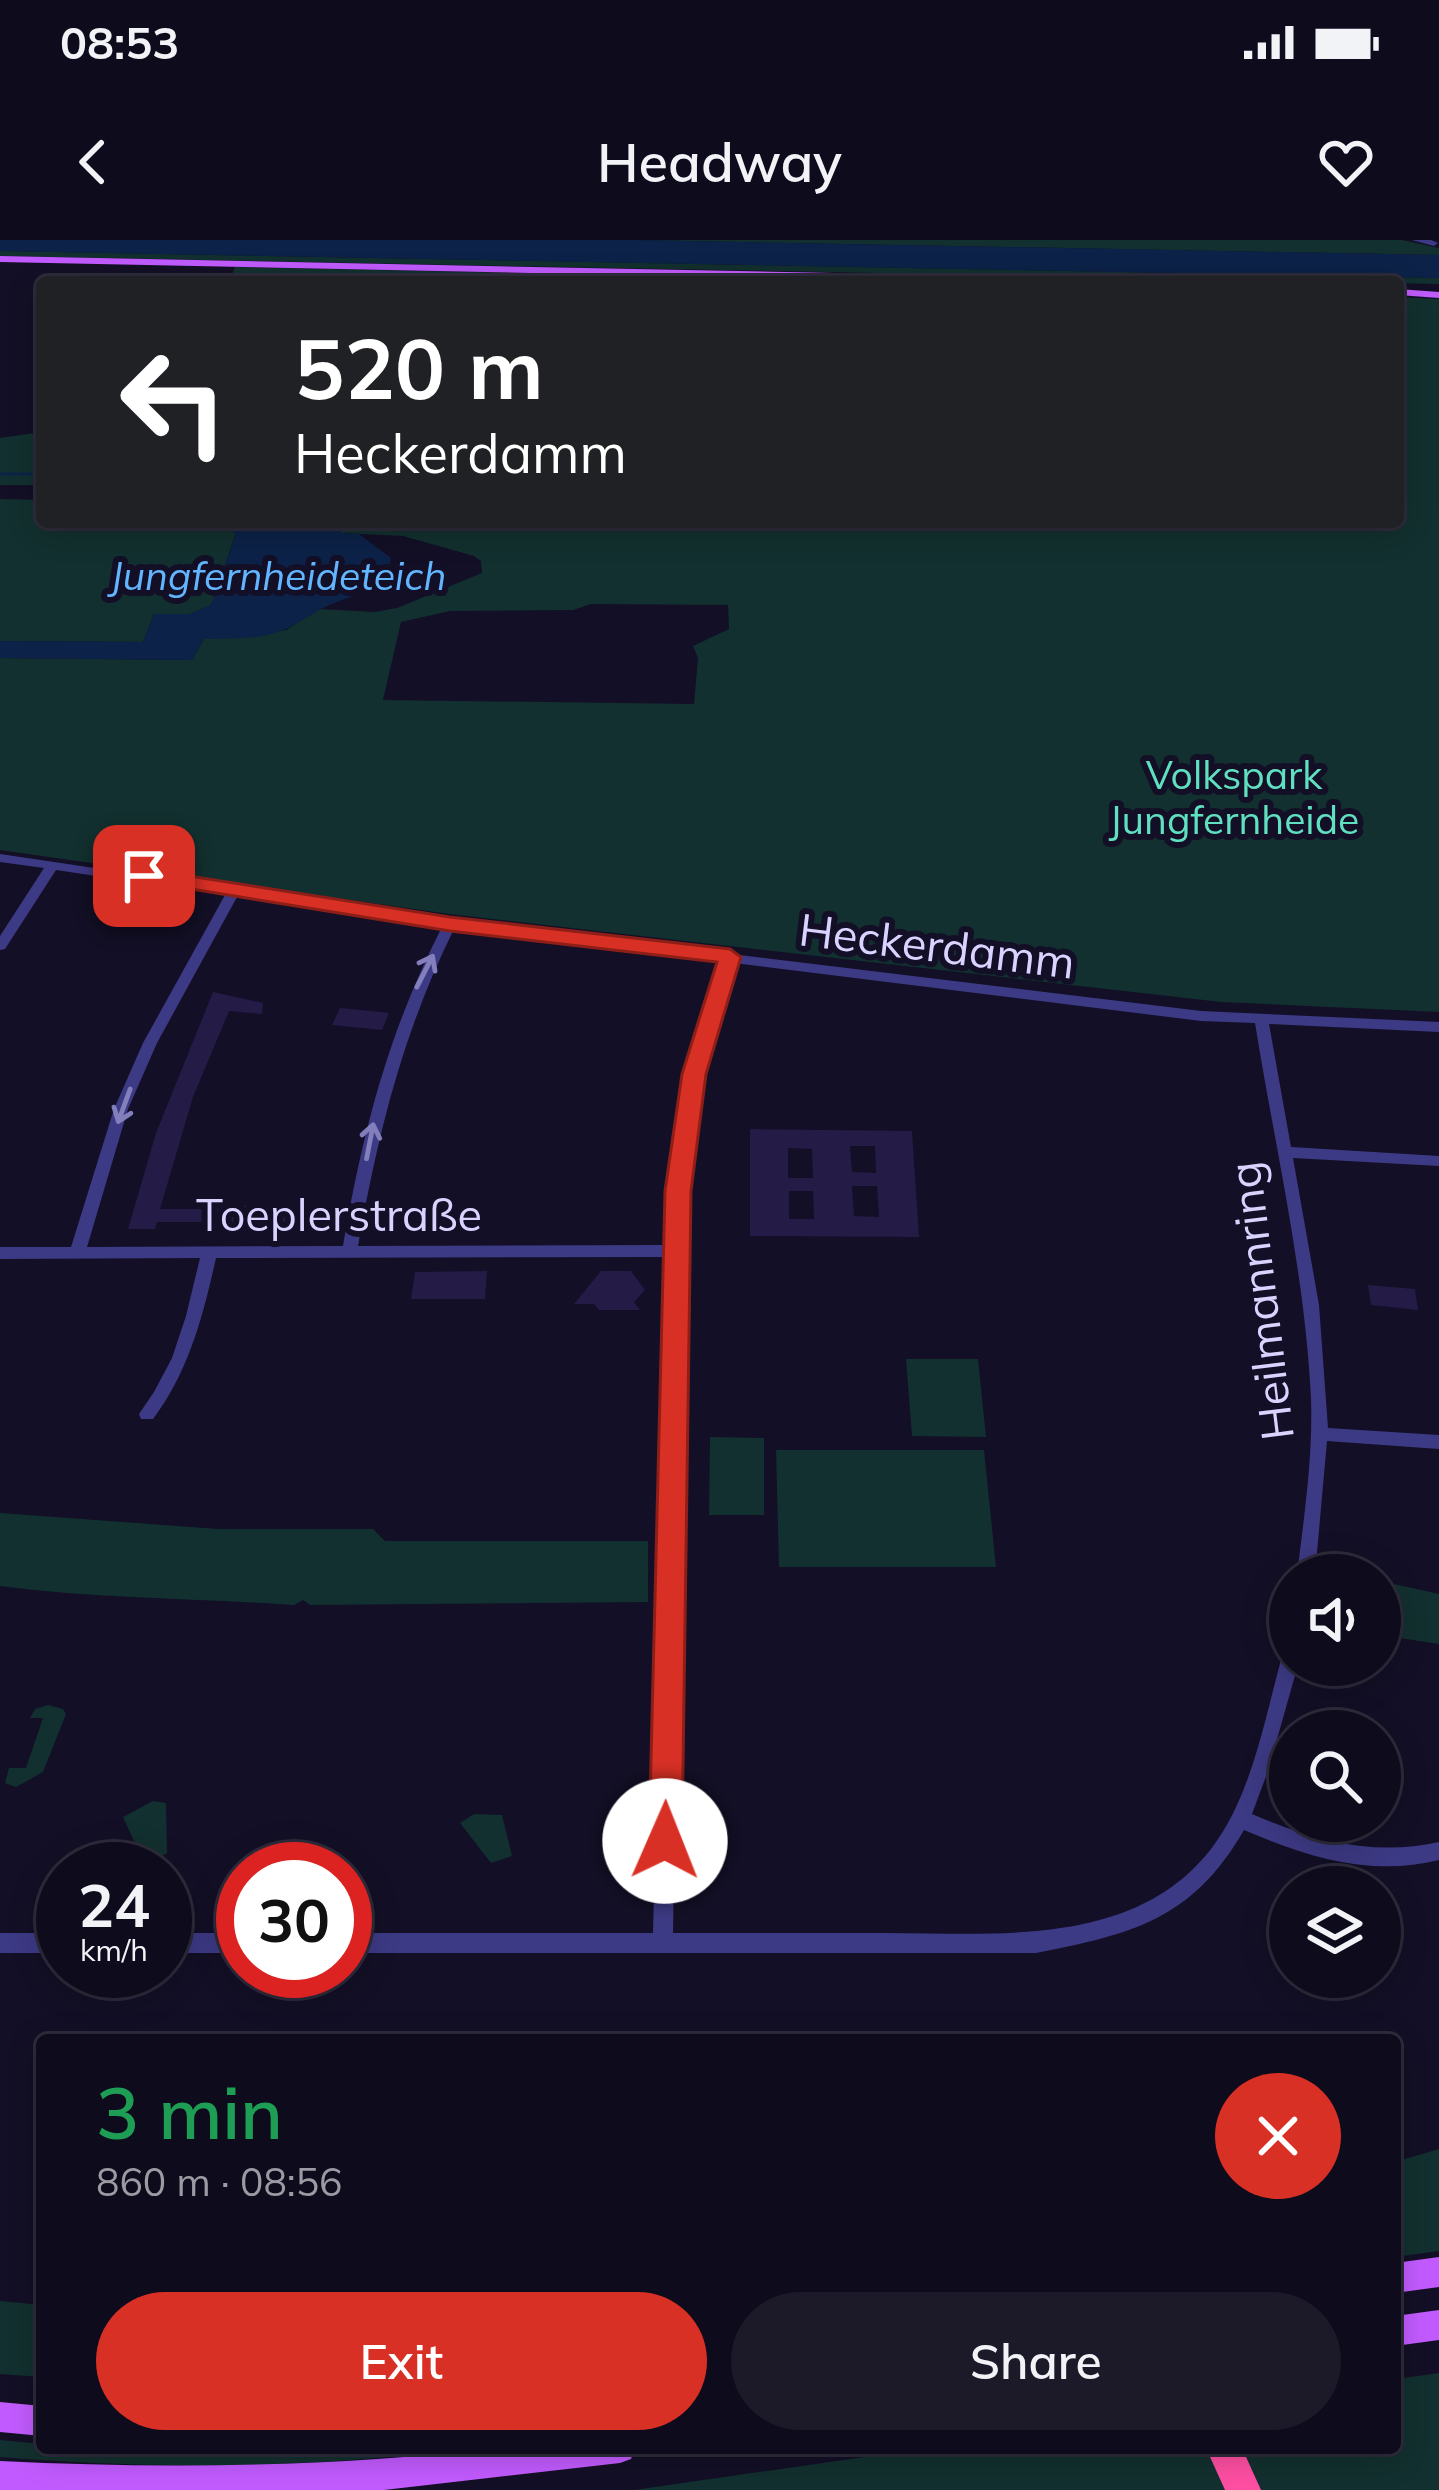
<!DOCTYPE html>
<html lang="en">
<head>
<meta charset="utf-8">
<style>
	:root { --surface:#0e0b1c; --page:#1c1929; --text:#f1f3f6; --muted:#9b9ba3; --line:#2e2b3b; --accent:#d93025 }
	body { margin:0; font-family:Mulish,sans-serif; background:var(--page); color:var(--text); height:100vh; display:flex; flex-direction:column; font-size:45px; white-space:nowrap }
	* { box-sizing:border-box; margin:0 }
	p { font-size:39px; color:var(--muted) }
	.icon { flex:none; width:66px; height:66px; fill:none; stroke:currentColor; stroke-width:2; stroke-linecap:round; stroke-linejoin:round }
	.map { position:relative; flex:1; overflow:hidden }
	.panel { position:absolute; left:36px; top:1794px; width:1365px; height:420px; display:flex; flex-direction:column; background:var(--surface); border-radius:12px; box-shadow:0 6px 30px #0003,0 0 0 3px var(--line) }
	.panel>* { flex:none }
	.banner { position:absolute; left:36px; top:36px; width:1368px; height:252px; border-radius:12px; box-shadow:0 6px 30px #0003,0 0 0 3px var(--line); background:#202124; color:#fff; overflow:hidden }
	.controls { position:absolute; left:1269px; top:1314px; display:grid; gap:24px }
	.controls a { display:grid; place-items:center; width:132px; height:132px; border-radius:50%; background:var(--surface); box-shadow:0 6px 30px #0003,0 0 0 3px var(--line); font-size:60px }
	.speed { position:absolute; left:36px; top:1602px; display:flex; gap:24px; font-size:60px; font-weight:700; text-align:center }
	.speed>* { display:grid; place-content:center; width:156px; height:156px; border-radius:50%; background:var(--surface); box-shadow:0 6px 30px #0003,0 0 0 3px var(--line); line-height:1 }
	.speed small { font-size:30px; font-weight:400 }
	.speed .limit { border:18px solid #d22; background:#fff; color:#111 }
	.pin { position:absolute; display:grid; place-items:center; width:102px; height:102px; color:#fff; margin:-51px; border-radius:24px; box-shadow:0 6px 18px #0006 }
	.me { position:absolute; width:132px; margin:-66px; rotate:1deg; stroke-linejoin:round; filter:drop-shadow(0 0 9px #0008) }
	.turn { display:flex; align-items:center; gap:42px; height:252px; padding:0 60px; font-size:54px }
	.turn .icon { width:156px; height:156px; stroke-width:2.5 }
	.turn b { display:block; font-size:84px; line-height:102px }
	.round { display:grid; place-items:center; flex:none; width:126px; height:126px; border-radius:63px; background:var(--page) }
	.summary { display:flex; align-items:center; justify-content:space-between; height:204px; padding:0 60px }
	h1 { font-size:72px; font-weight:600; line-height:90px; color:#1e9e55 }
	.button { display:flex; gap:24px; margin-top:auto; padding:24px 60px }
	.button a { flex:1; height:138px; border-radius:72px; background:var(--accent); color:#fff; font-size:48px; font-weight:600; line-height:138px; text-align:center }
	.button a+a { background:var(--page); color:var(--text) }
	.status { display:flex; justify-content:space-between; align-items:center; height:84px; padding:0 60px; background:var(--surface); direction:ltr }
	.status svg { height:33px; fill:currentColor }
	header { display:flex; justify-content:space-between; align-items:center; height:156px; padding:0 60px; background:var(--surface); font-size:54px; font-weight:600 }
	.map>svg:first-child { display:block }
	.green { fill:#12302f; fill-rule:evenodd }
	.water { fill:#0c2248 }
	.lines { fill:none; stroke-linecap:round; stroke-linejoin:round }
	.stream { stroke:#0c2248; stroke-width:3 }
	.building { fill:#241b47; fill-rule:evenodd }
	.minor { fill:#3d3a85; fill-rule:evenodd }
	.major { fill:#c25bff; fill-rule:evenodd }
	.highway { fill:#ff4fa3; fill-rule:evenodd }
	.oneway { stroke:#837fbc }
	.route { fill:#d93025; stroke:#8d1f18; stroke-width:3 }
	.labels { text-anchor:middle; stroke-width:12; stroke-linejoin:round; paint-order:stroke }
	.far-water-label { font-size:39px; font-style:italic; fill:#62b6ff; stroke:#130f26 }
	.far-park-label { font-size:39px; fill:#5fe0c0; stroke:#130f26 }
	.street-label { font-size:45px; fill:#d9d4ff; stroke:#130f26 }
</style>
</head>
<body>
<div class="status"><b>08:53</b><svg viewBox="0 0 49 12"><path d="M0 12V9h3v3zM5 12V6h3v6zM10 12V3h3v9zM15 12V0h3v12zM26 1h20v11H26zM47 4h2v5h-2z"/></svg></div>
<header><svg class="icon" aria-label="back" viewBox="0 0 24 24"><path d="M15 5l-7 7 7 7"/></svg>Headway<svg class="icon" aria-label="heart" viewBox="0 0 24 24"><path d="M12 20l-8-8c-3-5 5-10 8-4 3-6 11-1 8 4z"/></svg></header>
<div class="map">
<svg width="1439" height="2250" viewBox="0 0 1439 2250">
	<rect width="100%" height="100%" fill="#130f26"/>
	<!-- green -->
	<path class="green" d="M634 0H1402L1439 8V15Z
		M0 11 1439 38V44L0 16Z
		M235 27 962 42H229Z
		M1398 57 1439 59V772L1221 762 449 674 0 610V418L192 420 204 399 286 390 319 369 375 372 397 368 482 333 481 321 474 316 403 296 341 293 339 282H1398ZM591 364 728 365 729 389 693 406 698 418 694 464 383 460 401 382 450 371 573 370Z
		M42 192V245H0V198Z
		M0 259 42 260V282C88 282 204 273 236 293L211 365 190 374H154L143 402 0 401Z
		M906 1119H978L986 1197 912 1196Z
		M710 1197 764 1198V1275H709Z
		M776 1210H984L996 1327H779Z
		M0 1273 218 1289H373L385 1301H648V1362L310 1365 303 1360 294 1365C196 1358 98 1359 0 1346Z
		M1385 1342 1439 1354V1404L1380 1395V1351Z
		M48 1465 63 1469 66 1474 43 1532 16 1547 5 1543 9 1528H26L43 1478H30L35 1469Z
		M153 1561 166 1563 167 1613 152 1622 143 1608 138 1610 123 1577Z
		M474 1574 502 1575 512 1616 491 1623 460 1583Z
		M1439 1909V2011L1395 2017V1922Z
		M0 2061 42 2065V2137L0 2134Z
		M1439 2133V2250H1258L1239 2208H1395V2139Z
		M0 2200 42 2204V2208H476C318 2228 159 2230 0 2217Z
		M927 2208H1210L1226 2250H634Z"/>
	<!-- water -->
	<path class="water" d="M0 0H634L1439 15V38L0 11Z
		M191 282H339L341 293 359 294 391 318C385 355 340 356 316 372 298 383 284 392 263 396 244 399 224 398 204 399L192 420 0 418V401L143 402 154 374H190L211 365 236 294 222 285Z"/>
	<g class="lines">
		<!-- stream -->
		<path class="stream" d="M0 234H31"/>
	</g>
	<!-- building -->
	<path class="building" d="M213 752 263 763 262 774 229 771 193 857 160 969H219L220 965 320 968 317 989H289L290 982H157L155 989H128L156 893Z
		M340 768 371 771 389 773 382 790 332 785Z
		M750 889 912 891 919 997 750 996ZM850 906H875L876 933 852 932ZM788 908 812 909 813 938H788ZM852 946H877L879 977 854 976ZM789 951H813L814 979H789Z
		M487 1031 485 1059H411L415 1032Z
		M601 1031H631L645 1050 634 1062 640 1070H599L594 1064H574Z
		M1368 1045 1415 1049 1418 1070 1371 1065Z"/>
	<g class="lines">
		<!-- minor -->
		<path class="minor" d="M1412 0H1431L1438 3 1434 6Z
			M0 614 229 648 234 646 240 649 450 680 1201 771 1439 782V792L1269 784 1291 907 1439 916V926L1293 918 1319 1065 1328 1188 1439 1195V1209L1327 1201 1315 1335H1297C1304 1277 1313 1218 1311 1159 1305 1032 1275 908 1255 783L1201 781 734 723 701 834 686 951 673 1693C744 1693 815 1693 885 1693 996 1693 1134 1708 1211 1609 1251 1557 1264 1482 1281 1420L1283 1414 1290 1412V1425H1298L1268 1531 1252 1574C1312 1600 1373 1617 1439 1602V1620C1371 1637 1307 1617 1244 1590 1192 1680 1132 1694 1036 1713H345V1693H653L669 1017 216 1018C203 1076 189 1131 153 1179H141L139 1174 154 1152 172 1118 186 1076 200 1018 0 1019V1007H71L114 869 143 803 225 655 56 630 5 709 0 710V696L44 628 0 622ZM237 657 442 687C388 793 363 890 343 1006L87 1007 128 869 157 803ZM454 689 721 722 687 834 670 951 669 1005 358 1006C378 893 403 792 454 689Z
			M0 1693H63V1713H0Z
			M165 1693H243V1713H165Z"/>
		<!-- major -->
		<path class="major" d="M0 16 1126 39 1132 42H962L0 22Z
			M1398 49 1439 52V58L1398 55Z
			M1439 2017V2047L1395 2053V2023Z
			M1439 2070V2100L1395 2106V2076Z
			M0 2162 42 2166V2196L0 2192Z
			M500 2208H635L631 2219 620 2223 384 2250H0V2221C167 2229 334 2227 500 2208Z"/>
		<!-- highway -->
		<path class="highway" d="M1206 2208H1242L1261 2250H1225Z"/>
	</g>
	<!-- one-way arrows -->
	<defs><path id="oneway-shaft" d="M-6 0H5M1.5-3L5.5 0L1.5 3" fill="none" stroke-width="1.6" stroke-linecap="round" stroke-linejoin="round" transform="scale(3)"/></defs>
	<g class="oneway">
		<use href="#oneway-shaft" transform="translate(425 731) rotate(-63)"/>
		<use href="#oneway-shaft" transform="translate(124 866) rotate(110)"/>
		<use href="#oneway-shaft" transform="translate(370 901) rotate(-79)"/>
	</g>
	<!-- route -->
	<path class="route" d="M144 629 450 677 730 709 741 717 706 834 691 951 682 1601 677 1612 665 1616 653 1612 649 1601 665 951 682 834 717 722 450 691 136 640 133 636Z"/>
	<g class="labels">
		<!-- far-water labels -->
		<g class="far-water-label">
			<text x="278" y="350">Jungfernheideteich</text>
		</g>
		<!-- far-park labels -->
		<g class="far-park-label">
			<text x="1234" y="549">Volkspark<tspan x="1234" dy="45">Jungfernheide</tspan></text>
		</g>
		<!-- street labels -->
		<g class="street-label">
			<text transform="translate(937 706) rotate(7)" y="16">Heckerdamm</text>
			<text x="339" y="991">Toeplerstraße</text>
			<text transform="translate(1261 1061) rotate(-97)" y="16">Heilmannring</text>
		</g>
	</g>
</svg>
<div class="controls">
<a><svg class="icon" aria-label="sound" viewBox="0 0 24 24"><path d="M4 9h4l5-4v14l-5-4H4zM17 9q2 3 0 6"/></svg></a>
<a><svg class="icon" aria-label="search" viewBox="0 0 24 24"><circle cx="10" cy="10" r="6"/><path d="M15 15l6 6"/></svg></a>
<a><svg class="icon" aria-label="layers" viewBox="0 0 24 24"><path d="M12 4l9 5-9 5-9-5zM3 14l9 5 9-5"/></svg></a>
</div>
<div class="speed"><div>24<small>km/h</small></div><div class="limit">30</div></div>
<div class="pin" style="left:144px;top:636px;background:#d93025"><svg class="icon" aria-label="arrive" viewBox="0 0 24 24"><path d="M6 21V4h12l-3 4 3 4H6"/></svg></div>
<svg class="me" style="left:665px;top:1601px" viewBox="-20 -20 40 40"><circle r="19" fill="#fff"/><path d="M0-13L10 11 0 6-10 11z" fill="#d93025"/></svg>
<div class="banner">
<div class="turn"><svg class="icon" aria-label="left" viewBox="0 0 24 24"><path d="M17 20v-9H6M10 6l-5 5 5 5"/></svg><div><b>520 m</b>Heckerdamm</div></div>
</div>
<section class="panel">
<div class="summary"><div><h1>3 min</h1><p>860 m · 08:56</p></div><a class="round" style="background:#d93025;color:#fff"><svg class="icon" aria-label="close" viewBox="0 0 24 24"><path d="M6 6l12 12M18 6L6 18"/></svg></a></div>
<div class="button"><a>Exit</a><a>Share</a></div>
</section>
</div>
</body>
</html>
